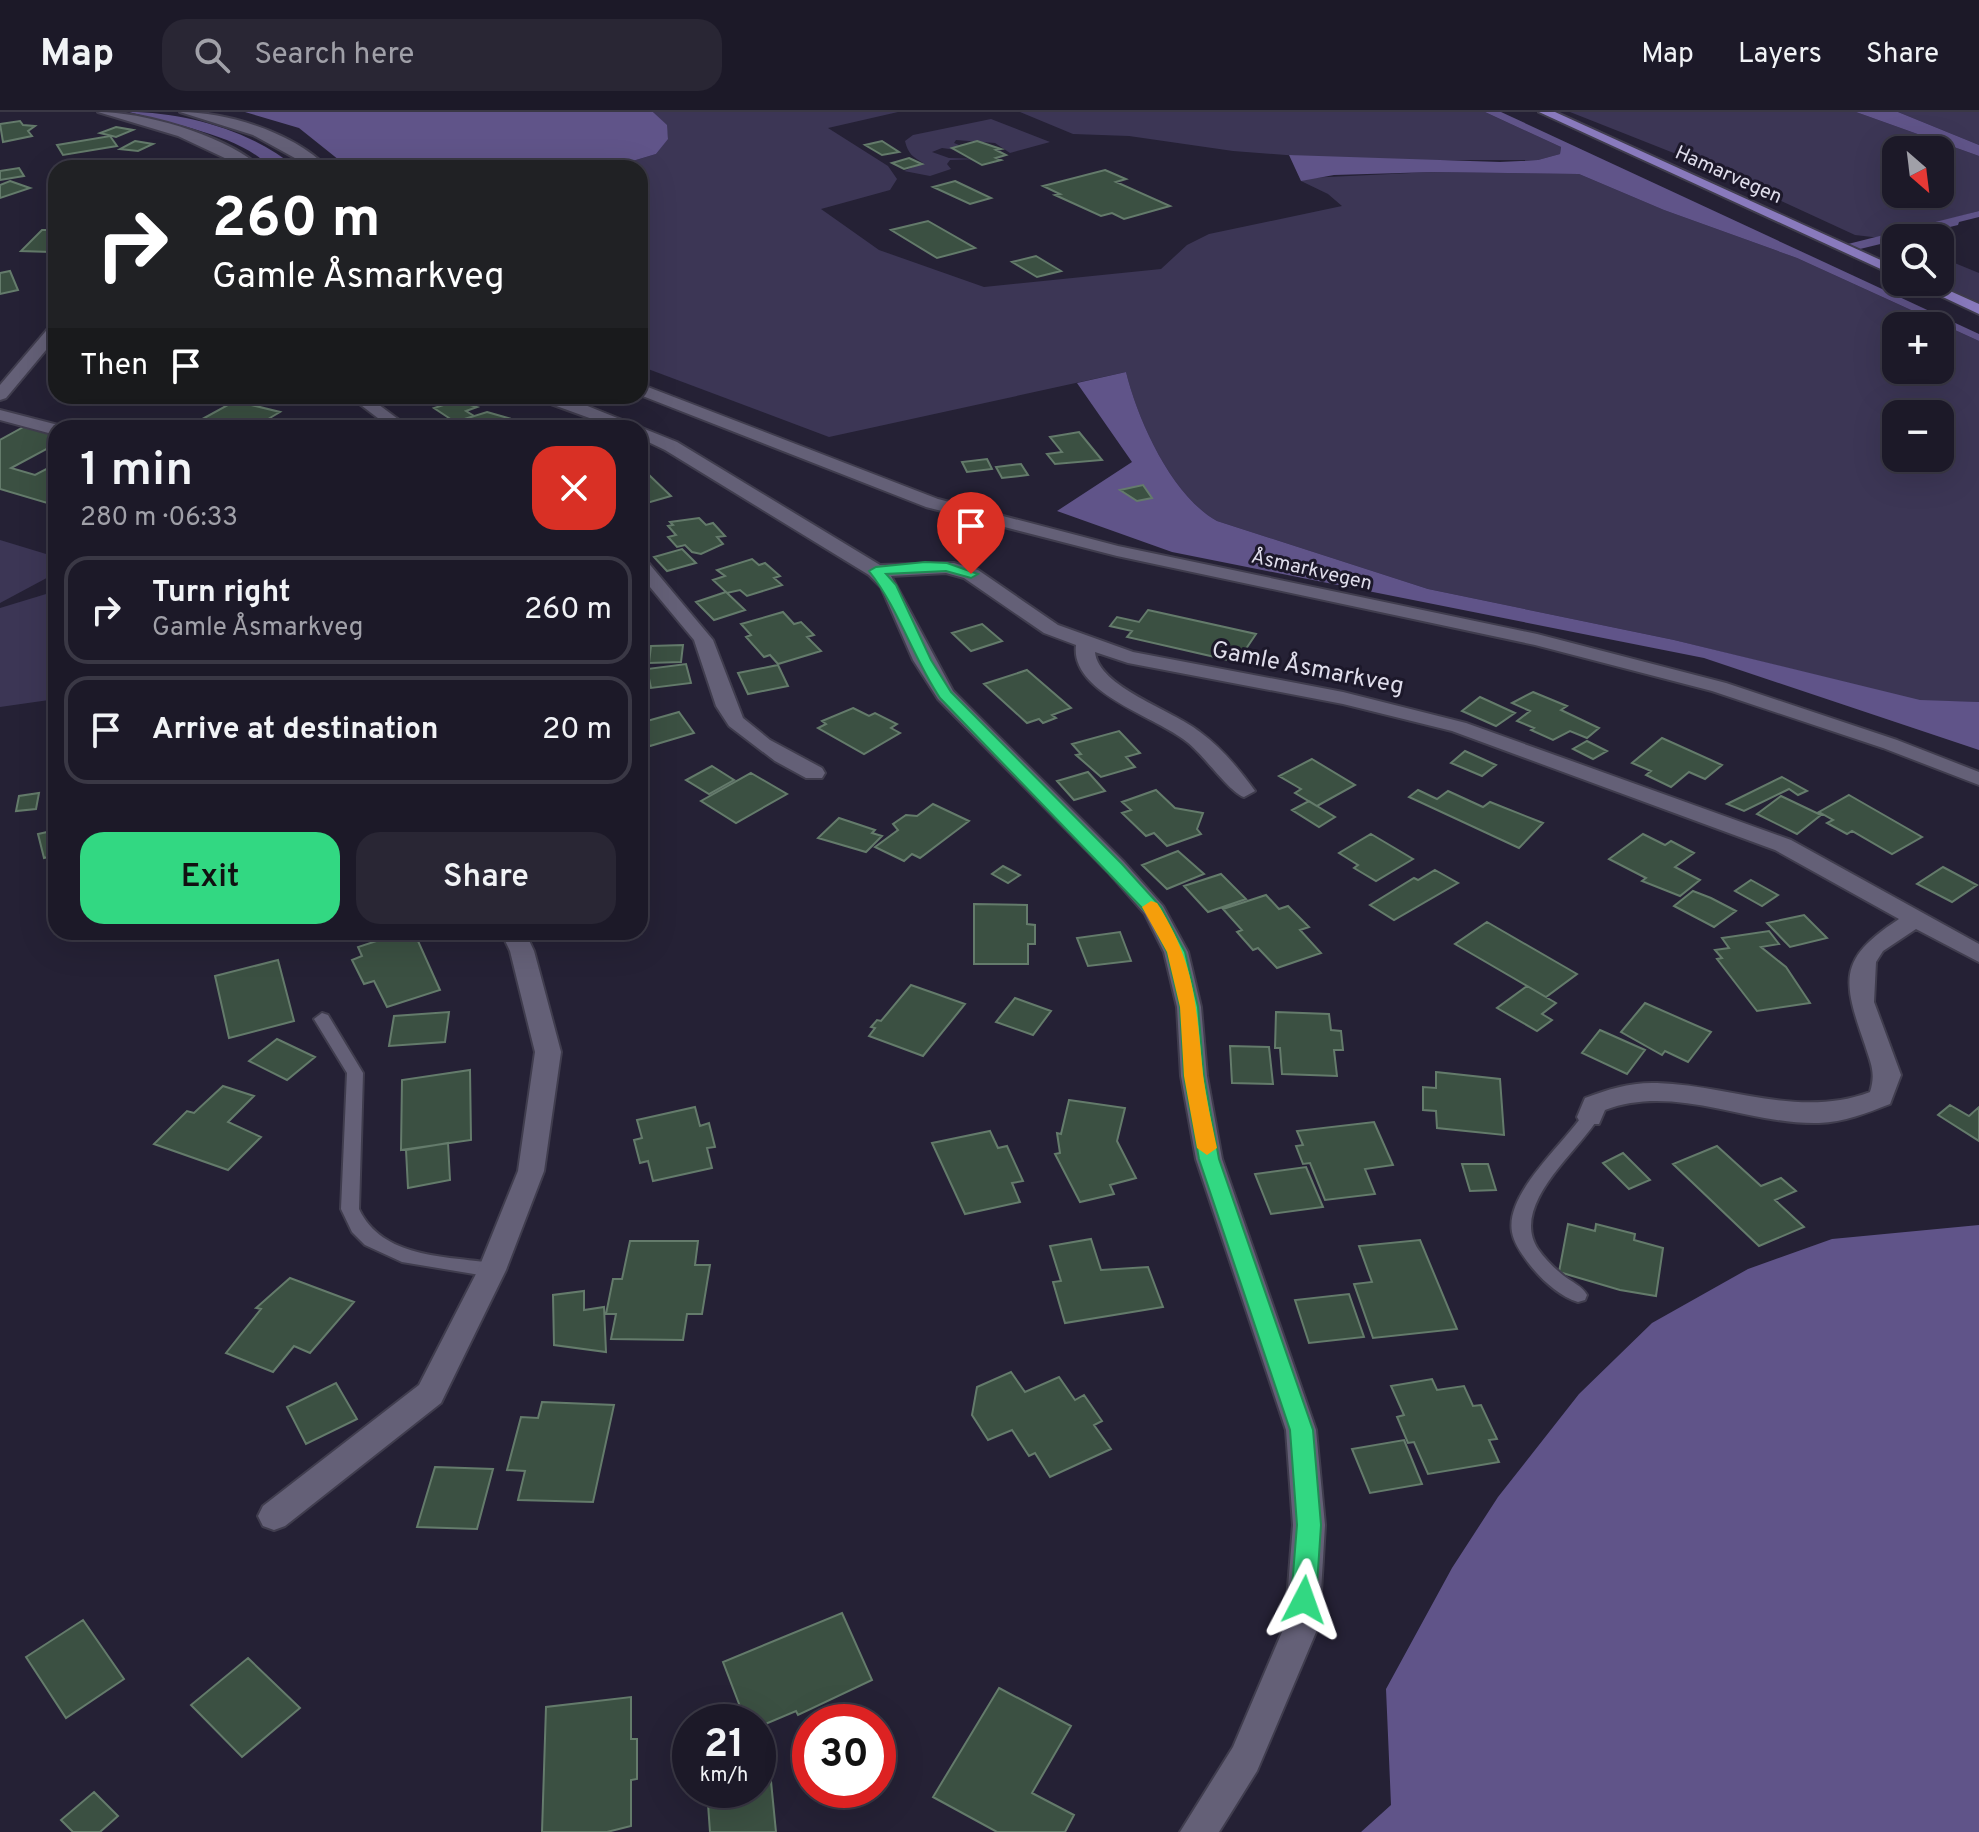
<!DOCTYPE html>
<html lang="en">
<head>
<meta charset="utf-8">
<style>
	:root { --surface:#1c1928; --page:#292634; --text:#f1f3f6; --muted:#a0a0a8; --line:#3a3845; --accent:#32d882 }
	body { margin:0; font-family:Overpass,sans-serif; background:var(--page); color:var(--text); height:100vh; display:flex; flex-direction:column; font-size:30px; white-space:nowrap }
	* { box-sizing:border-box; margin:0 }
	p { font-size:26px; color:var(--muted) }
	.icon { flex:none; width:44px; height:44px; fill:none; stroke:currentColor; stroke-width:2; stroke-linecap:round; stroke-linejoin:round }
	.map { position:relative; flex:1; overflow:hidden }
	.panel { position:absolute; left:48px; top:308px; width:600px; height:520px; display:flex; flex-direction:column; background:var(--surface); border-radius:24px; box-shadow:0 8px 32px #0002,0 0 0 2px var(--line) }
	.panel>* { flex:none }
	.guide { position:absolute; left:48px; top:48px; width:600px; height:244px; border-radius:24px; box-shadow:0 8px 32px #0002,0 0 0 2px var(--line); background:#202124; color:#fff; overflow:hidden }
	.needle { width:52px; rotate:152deg }
	.controls { position:absolute; left:1882px; top:24px; display:grid; gap:16px }
	.controls a { display:grid; place-items:center; width:72px; height:72px; border-radius:16px; background:var(--surface); box-shadow:0 8px 32px #0002,0 0 0 2px var(--line); font-size:40px }
	.speed { position:absolute; left:672px; top:1592px; display:flex; gap:16px; font-size:40px; font-weight:700; text-align:center }
	.speed>* { display:grid; place-content:center; width:104px; height:104px; border-radius:50%; background:var(--surface); box-shadow:0 8px 32px #0002,0 0 0 2px var(--line); line-height:1 }
	.speed small { font-size:20px; font-weight:400 }
	.speed .limit { border:12px solid #d22; background:#fff; color:#111 }
	.pin { position:absolute; display:grid; place-items:center; width:68px; height:68px; color:#fff; margin:-82px -34px; border-radius:50% 50% 50% 0; rotate:-45deg; box-shadow:0 0 8px #0007 }
	.pin .icon { rotate:45deg }
	.me { position:absolute; width:88px; margin:-44px; rotate:4deg; stroke-linejoin:round; filter:drop-shadow(0 0 6px #0008) }
	.turn { display:flex; align-items:center; gap:28px; height:168px; padding:0 32px; font-size:36px }
	.turn .icon { width:104px; height:104px; stroke-width:2.5 }
	.turn b { display:block; font-size:56px; line-height:68px }
	.then { display:flex; align-items:center; height:76px; padding:0 32px; background:#0003; gap:16px; font-size:30px }
	.round { display:grid; place-items:center; flex:none; width:84px; height:84px; border-radius:24px; background:var(--page) }
	.head { display:flex; align-items:center; justify-content:space-between; height:136px; padding:0 32px }
	h1 { font-size:48px; font-weight:600; line-height:60px }
	.primary-button { display:flex; gap:16px; margin-top:auto; padding:16px 32px }
	.primary-button a { flex:1; height:92px; border-radius:24px; background:var(--accent); color:#111; font-size:32px; font-weight:600; line-height:92px; text-align:center }
	.primary-button a+a { background:var(--page); color:var(--text) }
	ul { padding:0; list-style:none }
	li { display:flex; align-items:center; gap:24px; height:108px; margin:0 16px 12px; padding:0 16px; border:4px solid var(--line); border-radius:24px }
	li div { flex:1 }
	li b { display:block; font-size:30px }
	li em { font-style:normal }
	header { display:flex; align-items:center; gap:48px; box-sizing:border-box; height:112px; padding:0 40px; background:var(--surface); border-bottom:2px solid var(--line) }
	header strong { font-size:38px }
	nav { display:flex; gap:44px; margin-inline-start:auto; font-size:28px }
	.search { width:560px; height:72px; background:var(--page); display:flex; align-items:center; gap:20px; box-sizing:border-box; padding:0 28px; border-radius:24px; color:var(--muted); font-size:30px }
	.map>svg:first-child { display:block }
	.green { fill:#3c3655; fill-rule:evenodd }
	.forest { fill:#605489 }
	.building { fill:#3b5042; stroke:#647b6b; stroke-width:2 }
	.lines { fill:none; stroke-linecap:round; stroke-linejoin:round }
	.lane-casing { stroke:#403d4e; stroke-width:4 }
	.street-casing { stroke:#403d4e; stroke-width:4 }
	.secondary-casing { stroke:#403d4e; stroke-width:4 }
	.primary-casing { stroke:#403d4e; stroke-width:4 }
	.lane { fill:#646077; fill-rule:evenodd }
	.street { fill:#646077; fill-rule:evenodd }
	.secondary { fill:#646077; fill-rule:evenodd }
	.primary { fill:#897abd; fill-rule:evenodd }
	.route { fill:#32d882; stroke:#208c54; stroke-width:2 }
	.slow { fill:#f59e0b }
	.labels { text-anchor:middle; stroke-width:6; stroke-linejoin:round; paint-order:stroke }
	.far-street-label { font-size:20px; fill:#dfddeb; stroke:#1c182a }
	.street-label { font-size:24px; fill:#dfddeb; stroke:#1c182a }
</style>
</head>
<body>
<header>
<strong>Map</strong>
<div class="search"><svg class="icon" aria-label="search" viewBox="0 0 24 24"><circle cx="10" cy="10" r="6"/><path d="M15 15l6 6"/></svg>Search here</div>
<nav><a>Map</a><a>Layers</a><a>Share</a></nav>
</header>
<div class="map">
<svg width="1979" height="1720" viewBox="0 0 1979 1720">
	<rect width="100%" height="100%" fill="#252135"/>
	<!-- green -->
	<path class="green" d="M653 0H898L828 16 888 54 897 67 890 78 821 97 879 138 984 175 1161 157 1187 133 1209 122 1342 94 1328 82 1301 69 1307 66 1433 60 1579 62 1664 98 1797 146 1979 229V590L1920 589 1674 528 1428 477 1217 409C1172 384 1138 309 1126 260L829 325 640 254V56H609L656 42 668 26 666 13ZM1896 214H1940V258H1896ZM1896 302H1940V346H1896Z
		M1020 0H1485L1561 35 1560 42 1538 48H1350L1233 39 1129 24 1073 22Z
		M1570 0H1856L1979 44V99L1881 126 1855 123 1699 51ZM1896 38H1940V82H1896Z
		M1898 0H1979V33Z
		M991 7 1050 30 1010 41 995 31 956 28 954 31 959 33 955 35 964 39 942 36 932 40 949 46 980 47 950 48 947 52 951 57 930 64 904 59 923 51C913 45 908 42 905 29L913 23Z
		M1940 145 1979 161V190L1933 170H1940Z
		M0 428 56 445V461L0 491Z
		M56 479V587L0 595V496Z"/>
	<!-- forest -->
	<path class="forest" d="M129 0C185 0 253 19 296 56H270C245 24 167 11 129 0Z
		M245 0H653L667 13 668 27 656 42 609 56H349L299 16Z
		M1485 0H1501L1979 222V229L1797 146 1664 98 1579 62 1433 60 1334 63 1301 69 1289 43 1500 50 1538 48 1560 42 1561 35Z
		M1856 0H1898L1979 33V44Z
		M1979 99V105L1959 110 1958 113 1860 137 1848 132Z
		M1126 260C1138 309 1172 384 1217 409L1428 477 1674 528 1920 588 1979 590V638L1704 546 1172 440 1057 399 1132 350 1077 271Z
		M1979 1113V1720H1361L1391 1693 1386 1577 1452 1456 1498 1385 1579 1282 1652 1211 1748 1157 1832 1127Z"/>
	<!-- building -->
	<path class="building" d="M20 9 23 13 35 14 28 19 32 24 3 30 0 12Z
		M116 15 133 18 116 25 100 21Z
		M110 24 117 34 63 43 57 33Z
		M135 29 153 32 138 39 120 37Z
		M882 29 899 40 882 43 865 33Z
		M977 29 1001 37 996 38 1006 43 996 46 1001 48 982 53 952 36Z
		M909 46 922 52 904 57 892 51Z
		M143 49 177 53 172 56H116L133 55Z
		M19 56 24 64 0 68V59Z
		M1105 58 1126 67 1116 70 1170 94 1124 107 1112 101 1101 104 1055 83 1060 82 1043 74Z
		M10 69 30 76 0 86V73Z
		M955 69 991 86 970 92 933 75Z
		M928 109 975 136 937 146 891 118Z
		M42 118H56V134L51 140 21 139Z
		M1036 144 1061 159 1037 165 1012 150Z
		M10 159 18 178 0 182V161Z
		M235 289 280 300 253 316H186Z
		M456 289 477 295 466 299 474 304 455 310 434 296Z
		M487 300 508 306 495 311 503 316H464L455 310Z
		M307 307 340 316H292Z
		M27 313 56 322V332L11 356 35 363 56 352 54 393 0 377V328Z
		M1079 320 1102 348 1055 352 1047 342 1062 340 1050 325Z
		M987 347 992 357 967 360 962 350Z
		M1021 352 1028 363 1002 366 996 355Z
		M647 361 671 384 640 393V363Z
		M1143 373 1152 386 1137 389 1120 378Z
		M699 406 706 413 713 411 725 424 717 425 723 432 701 442 692 440 685 433 677 435 668 425 676 423 668 414 673 413 670 410Z
		M682 437 696 451 667 459 654 445Z
		M752 447 759 453 765 451 780 464 774 466 782 473 747 484 740 478 727 481 713 468 725 464 717 458Z
		M726 480 745 498 714 508 696 490Z
		M1148 498 1256 522 1237 550 1127 525 1132 519 1110 514 1117 505 1139 510Z
		M783 500 794 512 801 510 814 523 807 525 821 539 778 552 770 543 764 545 746 525 751 523 741 512Z
		M982 512 1002 529 971 539 952 521Z
		M683 533 681 550 649 551 651 534Z
		M686 552 691 571 651 576 647 557Z
		M778 553 788 574 748 582 738 561Z
		M1027 558 1071 596 1052 603 1056 606 1043 611 1039 607 1027 611 984 572Z
		M1533 580 1567 594 1561 598 1599 616 1587 626 1570 619 1553 628 1531 618 1534 616 1517 609 1530 599 1512 591Z
		M1480 585 1515 601 1496 614 1462 599Z
		M853 596 869 604 875 601 897 612 891 616 900 621 864 642 818 616 826 612 822 609Z
		M679 600 694 621 650 634 640 619V611Z
		M1119 619 1140 641 1126 645 1135 655 1101 665 1076 643 1081 642 1072 632Z
		M1662 626 1722 653 1705 667 1689 660 1671 675 1646 663 1651 659 1632 651Z
		M1587 629 1607 639 1593 647 1573 637Z
		M1465 639 1496 653 1482 664 1451 651Z
		M1312 647 1355 673 1317 694 1295 681 1301 677 1279 664Z
		M712 654 734 668 709 682 686 668Z
		M1088 660 1105 679 1074 688 1057 669Z
		M751 661 787 682 736 711 701 689Z
		M1782 665 1807 679 1798 683 1789 677 1744 699 1727 692Z
		M1156 678 1175 696 1203 701 1197 717 1201 722 1167 734 1154 721 1146 724 1122 701 1131 698 1122 690Z
		M1418 678 1437 687 1448 679 1483 695 1490 690 1543 711 1519 736 1409 685Z
		M39 681 36 697 16 699 19 684Z
		M1849 683 1922 725 1892 742 1852 719 1847 722 1827 711 1833 708 1819 700Z
		M1781 684 1821 703 1797 722 1757 702Z
		M1309 689 1317 694 1335 705 1319 715 1292 698Z
		M933 692 969 709 920 746 912 742 904 749 875 735 898 718 893 712 906 703 917 704Z
		M839 706 875 718 872 721 882 724 866 740 818 726Z
		M56 718V743L44 746 38 722Z
		M1371 722 1413 747 1376 769 1354 756 1358 753 1339 741Z
		M1643 722 1665 733 1671 729 1694 741 1675 755 1700 768 1680 784 1642 769 1646 766 1609 747Z
		M1178 739 1204 762 1167 777 1142 753Z
		M1003 754 1020 763 1008 771 992 762Z
		M1943 755 1977 773 1952 790 1917 772Z
		M1435 758 1458 771 1394 808 1370 793 1414 766 1418 768Z
		M1221 762 1246 787 1208 800 1184 774Z
		M1751 768 1778 783 1762 794 1735 779Z
		M1693 779 1711 786 1736 799 1714 815 1674 794Z
		M1266 783 1279 797 1288 794 1309 815 1300 818 1321 841 1277 856 1258 836 1253 838 1237 820 1242 818 1223 797Z
		M974 792 1027 793V812L1035 813V832H1028V852H974Z
		M1804 803 1827 826 1790 835 1767 811Z
		M1487 810 1577 862 1546 885 1455 832Z
		M1769 819 1779 832 1761 835 1786 855 1810 891 1757 899 1717 847 1722 846 1715 838 1729 836 1722 826Z
		M404 820H414L440 878 387 895 374 869 364 872 352 848 362 844 358 835Z
		M1120 820 1131 849 1088 854 1077 826Z
		M278 848 294 909 229 926 215 864Z
		M911 873 965 892 923 944 869 924 875 916 871 915 877 908 881 909Z
		M1527 874 1556 891 1542 902 1552 908 1537 919 1497 896Z
		M1015 886 1051 899 1033 923 996 910Z
		M1645 891 1711 920 1688 950 1665 939 1662 943 1621 920Z
		M449 900 445 930 389 934 394 904Z
		M1276 900 1329 902 1331 918 1341 919 1343 938H1334L1337 964 1282 962 1280 936H1275Z
		M1600 918 1645 938 1627 962 1582 941Z
		M277 927 315 945 287 968 249 949Z
		M1230 934 1269 935 1273 972 1232 971Z
		M470 958 471 1028 401 1038 402 968Z
		M1436 960 1500 967 1504 1023 1437 1016 1436 999 1423 998V975L1436 976Z
		M223 974 254 984 228 1010 261 1025 228 1058 154 1032 187 999 194 1001Z
		M1069 988 1125 996 1117 1029 1136 1066 1110 1073 1114 1082 1080 1090 1055 1042 1060 1041 1057 1021 1061 1022Z
		M1950 993 1969 1004 1979 995V1029L1938 1003Z
		M695 995 700 1014 709 1011 715 1035 707 1036 712 1056 653 1069 648 1049 640 1051 634 1028 642 1026 637 1008Z
		M1374 1010 1393 1053 1365 1057 1375 1082 1325 1088 1310 1051 1303 1052 1296 1034 1303 1033 1297 1019Z
		M990 1019 998 1036 1007 1034 1023 1069 1012 1071 1020 1090 965 1102 932 1031Z
		M448 1031 450 1068 408 1076 406 1038Z
		M1717 1034 1761 1074 1781 1066 1796 1079 1775 1088 1804 1115 1759 1134 1673 1052Z
		M1623 1041 1650 1068 1629 1077 1603 1051Z
		M1462 1052H1488L1496 1078 1470 1079Z
		M1306 1055 1323 1095 1271 1102 1255 1062Z
		M1568 1112 1595 1119 1596 1112 1635 1122 1634 1128 1663 1136 1656 1184 1620 1178 1559 1160Z
		M1091 1127 1101 1158 1148 1155 1163 1195 1065 1211 1053 1170 1061 1169 1050 1134Z
		M1420 1128 1457 1217 1373 1226 1354 1172 1372 1170 1359 1134Z
		M630 1129H698L695 1153H710L702 1202H687L683 1228 611 1227 616 1202H606L613 1167H622Z
		M290 1166 354 1190 310 1241 294 1234 273 1260 226 1241 261 1197 256 1196Z
		M584 1179V1198L604 1195 606 1240 554 1233 553 1183Z
		M1349 1182 1364 1225 1309 1231 1295 1188Z
		M1011 1260 1025 1280 1059 1265 1075 1288 1084 1283 1102 1309 1094 1313 1111 1337 1050 1365 1035 1341 1029 1344 1012 1318 988 1328 972 1303 977 1275Z
		M1432 1267 1437 1278 1464 1274 1473 1294 1481 1293 1497 1327 1489 1328 1499 1350 1428 1362 1414 1330 1408 1331 1397 1305 1404 1303 1391 1274Z
		M336 1271 357 1307 306 1332 287 1295Z
		M542 1290 614 1293 593 1390 518 1388 525 1359 507 1358 521 1305 538 1306Z
		M1404 1328 1422 1372 1370 1381 1352 1337Z
		M435 1355 493 1357 477 1417 417 1415Z
		M842 1501 872 1568 798 1603 796 1599 758 1615V1610H746L723 1550Z
		M83 1508 124 1567 66 1606 26 1545Z
		M248 1546 300 1596 242 1645 191 1593Z
		M999 1576 1071 1614 1032 1681 1074 1703 1065 1720H997L933 1685Z
		M631 1585V1627H637V1667L631 1668V1714L607 1720H542L546 1595Z
		M769 1649 776 1720H710L707 1678H758V1651Z
		M94 1680 118 1704 100 1720H73L61 1708Z"/>
	<g class="lines">
		<defs>
			<path id="lane" d="M430 284H444L434 290H426L425 288Z
				M322 901 328 903 363 961 359 1097C382 1146 445 1144 492 1151L499 1153 501 1158 499 1163 492 1165 402 1150 365 1133 352 1120 341 1097 347 961 314 907Z
				M1590 999 1596 1001 1599 1005C1578 1040 1509 1093 1538 1137 1545 1147 1554 1156 1564 1164 1572 1170 1582 1174 1587 1183L1585 1188 1578 1190C1559 1184 1542 1168 1530 1153 1523 1144 1514 1132 1512 1120 1505 1081 1564 1032 1584 1001Z"/>
			<path id="street" d="M98 0C144 0 228 24 261 56H246L178 24Z
				M56 211V226L6 286 0 288V273L51 213Z
				M349 284H367L410 316H391Z
				M529 284 575 289 677 330 880 453 954 451 978 458 1058 513 1133 540 1343 580 1466 611 1791 728 1979 832V850L1916 817 1883 839 1876 850 1874 890 1901 963 1890 992C1867 1001 1844 1010 1819 1011 1748 1013 1674 971 1605 998L1599 1012H1581L1577 1005 1585 986C1609 977 1631 970 1657 971 1729 973 1799 1007 1870 980 1876 961 1871 952 1865 933 1842 867 1838 847 1899 807L1775 738 1452 619 1343 592 1128 551 1095 540C1098 575 1173 598 1200 620 1222 636 1239 657 1255 679L1244 685C1231 682 1202 641 1187 630 1155 604 1070 581 1076 533L1044 521 964 466 946 461 891 464 953 579 1124 750 1163 794 1188 840 1201 895 1207 964 1222 1047 1316 1318 1325 1413 1319 1513 1257 1659 1219 1720H1180L1233 1635 1285 1513 1293 1413 1286 1318 1196 1047 1181 964 1177 895 1164 840 1145 802 1108 760 938 587 913 548 881 475 869 463 665 338 640 326V316H617Z
				M0 298 62 314 63 316H56V323L0 308Z
				M640 446 646 448 713 528 743 606 770 628 822 656 825 661 822 666H806L775 649 729 614 716 594 694 528 640 463Z
				M501 820H525L534 839 561 940 544 1059 506 1158 441 1291 285 1414 274 1418 263 1414 258 1404 263 1394 419 1273 478 1158 518 1059 535 940 510 839Z"/>
			<path id="secondary" d="M180 0C228 0 294 21 328 56H313L253 23Z
				M640 272 938 387 1118 434 1537 522 1726 571 1897 628 1979 660V673L1883 636 1712 579 1535 533 1117 444 926 395 640 283Z"/>
			<path id="primary" d="M1539 0H1555L1896 155V164Z
				M1911 170H1930L1979 192V202Z"/>
		</defs>
		<!-- lane casing -->
		<use href="#lane" class="lane-casing"/>
		<!-- street casing -->
		<use href="#street" class="street-casing"/>
		<!-- secondary casing -->
		<use href="#secondary" class="secondary-casing"/>
		<!-- primary casing -->
		<use href="#primary" class="primary-casing"/>
		<!-- lane -->
		<use href="#lane" class="lane"/>
		<!-- street -->
		<use href="#street" class="street"/>
		<!-- secondary -->
		<use href="#secondary" class="secondary"/>
		<!-- primary -->
		<use href="#primary" class="primary"/>
	</g>
	<!-- route -->
	<path class="route" d="M925 450 947 451 978 462 971 466 946 459 886 462 896 473 931 548 951 580 1122 752 1161 795 1185 840 1198 895 1204 964 1219 1047 1313 1318 1321 1413 1316 1488 1312 1496 1304 1499 1295 1496 1291 1488 1297 1413 1290 1318 1199 1047 1184 964 1180 895 1167 840 1147 801 940 586C913 546 899 497 869 459L876 455Z"/>
	<!-- slow -->
	<path class="slow" d="M1151 789 1157 791C1196 852 1196 894 1203 962 1206 987 1212 1012 1217 1036L1207 1043 1197 1036 1184 964 1180 895 1167 840 1142 795Z"/>
	<g class="labels">
		<!-- far-street labels -->
		<g class="far-street-label">
			<text transform="translate(1729 62) rotate(24)" y="7">Hamarvegen</text>
			<text transform="translate(1312 457) rotate(13)" y="7">Åsmarkvegen</text>
		</g>
		<!-- street labels -->
		<g class="street-label">
			<text transform="translate(1308 555) rotate(11)" y="8">Gamle Åsmarkveg</text>
		</g>
	</g>
</svg>
<div class="controls">
<a><svg class="needle" viewBox="-14 -14 28 28"><path d="M0-13l5 13h-10z" fill="#e53935"/><path d="M0 13l5-13h-10z" fill="#a0a0a8"/></svg></a>
<a><svg class="icon" aria-label="search" viewBox="0 0 24 24"><circle cx="10" cy="10" r="6"/><path d="M15 15l6 6"/></svg></a>
<a>+</a>
<a>−</a>
</div>
<div class="speed"><div>21<small>km/h</small></div><div class="limit">30</div></div>
<div class="pin" style="left:971px;top:462px;background:#d93025"><svg class="icon" aria-label="arrive" viewBox="0 0 24 24"><path d="M6 21V4h12l-3 4 3 4H6"/></svg></div>
<svg class="me" style="left:1304px;top:1488px" viewBox="-20 -20 40 40"><path d="M0-17L14 15 0 8-14 15z" fill="#32d882" stroke="#fff" stroke-width="4"/></svg>
<div class="guide">
<div class="turn"><svg class="icon" aria-label="right" viewBox="0 0 24 24"><path d="M7 20v-9h11M14 6l5 5-5 5"/></svg><div><b>260 m</b>Gamle Åsmarkveg</div></div>
<div class="then">Then<svg class="icon" aria-label="arrive" viewBox="0 0 24 24"><path d="M6 21V4h12l-3 4 3 4H6"/></svg></div>
</div>
<section class="panel">
<div class="head"><div><h1>1 min</h1><p>280 m · 06:33</p></div><a class="round" style="background:#d93025;color:#fff"><svg class="icon" aria-label="close" viewBox="0 0 24 24"><path d="M6 6l12 12M18 6L6 18"/></svg></a></div>
<ul>
<li><svg class="icon" aria-label="right" viewBox="0 0 24 24"><path d="M7 20v-9h11M14 6l5 5-5 5"/></svg><div><b>Turn right</b><p>Gamle Åsmarkveg</p></div><em>260 m</em></li>
<li><svg class="icon" aria-label="arrive" viewBox="0 0 24 24"><path d="M6 21V4h12l-3 4 3 4H6"/></svg><div><b>Arrive at destination</b></div><em>20 m</em></li>
</ul>
<div class="primary-button"><a>Exit</a><a>Share</a></div>
</section>
</div>
</body>
</html>
